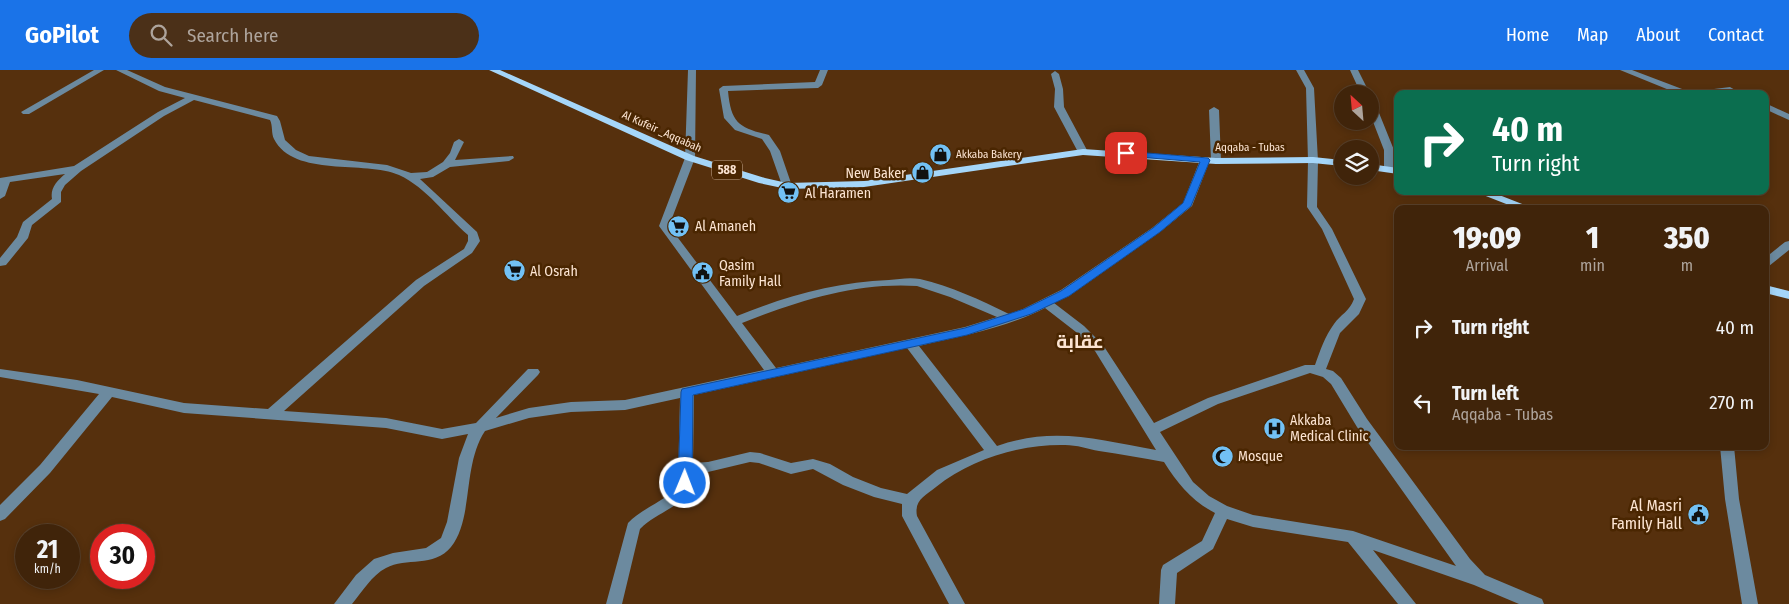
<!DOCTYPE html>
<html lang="en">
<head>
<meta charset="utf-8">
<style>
	:root { --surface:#40240a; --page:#4b3018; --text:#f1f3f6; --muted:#aea49c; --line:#59412b; --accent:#1a73e8 }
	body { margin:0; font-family:"Fira Sans Condensed",Cairo,sans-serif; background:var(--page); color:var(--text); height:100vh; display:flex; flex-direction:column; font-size:19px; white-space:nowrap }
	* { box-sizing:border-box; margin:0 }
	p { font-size:16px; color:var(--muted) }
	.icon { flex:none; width:28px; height:28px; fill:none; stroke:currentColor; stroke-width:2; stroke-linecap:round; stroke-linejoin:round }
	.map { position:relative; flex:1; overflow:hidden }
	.details { position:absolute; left:1394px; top:135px; width:375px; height:245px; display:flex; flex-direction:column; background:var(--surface); border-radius:10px; box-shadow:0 2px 8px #0003,0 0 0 1px var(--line) }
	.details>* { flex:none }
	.top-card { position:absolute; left:1394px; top:20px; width:375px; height:105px; border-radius:10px; box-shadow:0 2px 8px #0003,0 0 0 1px var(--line); background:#0b6e4f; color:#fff; overflow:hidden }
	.needle { width:32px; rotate:334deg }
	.controls { position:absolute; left:1334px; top:15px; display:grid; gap:10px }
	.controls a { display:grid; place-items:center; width:45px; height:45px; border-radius:50%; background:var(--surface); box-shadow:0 2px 8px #0003,0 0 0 1px var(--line); font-size:25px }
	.speed { position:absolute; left:15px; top:454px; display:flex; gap:10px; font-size:25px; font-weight:700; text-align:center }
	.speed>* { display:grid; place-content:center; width:65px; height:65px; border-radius:50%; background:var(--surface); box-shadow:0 2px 8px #0003,0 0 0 1px var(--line); line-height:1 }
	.speed small { font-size:12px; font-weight:400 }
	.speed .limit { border:8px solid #d22; background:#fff; color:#111 }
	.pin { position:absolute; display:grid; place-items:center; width:42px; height:42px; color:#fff; margin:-21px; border-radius:10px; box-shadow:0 2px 8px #0006 }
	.me { position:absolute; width:55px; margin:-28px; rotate:1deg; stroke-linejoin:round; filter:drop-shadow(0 0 4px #0008) }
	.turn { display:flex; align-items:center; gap:18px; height:105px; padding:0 15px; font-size:22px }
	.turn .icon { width:65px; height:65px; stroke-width:2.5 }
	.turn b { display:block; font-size:35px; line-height:42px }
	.eta { display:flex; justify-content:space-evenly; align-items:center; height:85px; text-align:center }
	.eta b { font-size:30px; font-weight:800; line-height:35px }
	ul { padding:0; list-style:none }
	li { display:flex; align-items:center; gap:15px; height:75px; padding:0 15px }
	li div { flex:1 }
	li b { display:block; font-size:19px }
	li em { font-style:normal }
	header { display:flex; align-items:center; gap:30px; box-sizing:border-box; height:70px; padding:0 25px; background:var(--accent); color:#fff }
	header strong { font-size:24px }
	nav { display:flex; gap:28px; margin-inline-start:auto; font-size:18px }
	.search { width:350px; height:45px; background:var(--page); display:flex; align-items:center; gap:12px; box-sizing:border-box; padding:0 18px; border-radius:28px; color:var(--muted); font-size:19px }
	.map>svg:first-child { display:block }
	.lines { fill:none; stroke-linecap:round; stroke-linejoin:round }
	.minor { fill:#6c8a9f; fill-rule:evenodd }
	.major { fill:#a5d6f9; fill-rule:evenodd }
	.route { fill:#1a73e8; stroke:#114b97 }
	.labels { text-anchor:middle; stroke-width:5; stroke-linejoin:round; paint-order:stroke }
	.far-street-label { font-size:11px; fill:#fce4d2; stroke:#4a2601 }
	.far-poi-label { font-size:11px; fill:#fce4d2; stroke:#4a2601; text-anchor:start }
	.shield { fill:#4a2601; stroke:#c7ab93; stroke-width:1 }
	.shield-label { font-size:12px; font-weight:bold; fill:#fce4d2 }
	.poi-label { font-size:14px; fill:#fce4d2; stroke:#4a2601; text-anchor:start }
	.near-poi-label { font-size:16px; fill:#fce4d2; stroke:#4a2601; text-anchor:end }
	.district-label { font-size:19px; font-weight:bold; fill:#fce4d2; stroke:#4a2601 }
</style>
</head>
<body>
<header>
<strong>GoPilot</strong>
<div class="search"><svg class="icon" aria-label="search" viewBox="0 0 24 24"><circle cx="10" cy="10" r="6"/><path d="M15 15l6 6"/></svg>Search here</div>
<nav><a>Home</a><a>Map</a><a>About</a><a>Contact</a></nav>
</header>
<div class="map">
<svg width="1789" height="534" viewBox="0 0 1789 534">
	<rect width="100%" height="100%" fill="#56300d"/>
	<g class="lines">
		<!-- minor -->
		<path class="minor" d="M94 0H104L29 44H23L21 42Z
			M116 0H127L165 17 277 46 280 51 285 70 296 80 309 86 387 95 411 103 427 102 443 92 450 83 454 72 459 69 464 72 455 90 513 86 514 88 509 91 450 97 433 107 420 109 477 162 480 171 472 183 424 216 284 341 386 348 442 359 476 353 528 299H538L540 302 538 305 496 348 529 338 571 332 625 330 764 300 659 156 685 88 688 0H696L695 88 669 156 737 246C786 226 836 212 889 210 899 209 910 207 920 209 951 216 980 230 1009 244L1023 239 1061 220 1152 158 1183 133 1200 90 1205 87 1210 90 1192 136 1160 162 1069 226 1054 233 1084 256 1103 275 1154 353 1208 328 1305 295H1315C1320 281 1325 266 1334 254 1341 244 1349 242 1354 229L1322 159 1307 137 1308 91 1306 18 1296 0H1304L1314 18 1318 91 1317 137 1332 159 1366 229 1359 244 1340 263 1326 299 1333 301 1341 308 1367 349 1470 489 1485 505 1542 529 1544 534H1519L1474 515 1373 480 1416 534H1398L1348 472 1253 457 1227 449 1213 479 1177 503 1175 534H1159L1161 500 1163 495 1202 471 1215 443C1192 431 1178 414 1164 392 1142 388 1121 384 1099 381 1088 379 1077 375 1065 375 1021 374 971 389 936 417 925 426 914 430 917 446L965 534H949L902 446V434L874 427 843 415 813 399 791 404 759 393 750 392 708 402 692 404C692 437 659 439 640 459L622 534H606L628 453C641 438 672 429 678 413L680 328 625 340 571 342 529 348 485 361C462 396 474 448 451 477 434 498 406 487 386 498 372 505 362 522 352 534H334L356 505 374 489 393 483 426 478 441 468 447 452 459 388 468 364 442 369 386 358 184 343 112 327 50 403 5 449 0 451V435L40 395 99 324 0 307V299L77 310 184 333 268 339 416 210 464 179 468 171V165C445 145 427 118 399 105 365 90 294 108 274 69 271 63 273 56 270 50L194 30 164 46 81 101 65 115 61 122V132L32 155 28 168 6 195 0 196V188L17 167 23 152 52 129C50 118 57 111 65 104L10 112 5 126 0 129V108L74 96 158 42 185 28 159 21ZM917 216 950 227 997 247 965 257 776 298 742 253C797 231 857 212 917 216ZM1045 238 1076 262 1095 281 1156 380C1098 370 1055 356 997 376L919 276C961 266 1006 258 1045 238ZM907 278 984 380 937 400 907 424 881 418 853 407 830 394 813 389 791 393 760 383 750 382 708 392 693 393 694 325ZM1310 303 1323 307 1331 314 1357 357 1456 496 1353 461 1253 445 1227 436 1209 426 1193 412 1160 362 1218 334Z
			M820 0H828L822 15 818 18 728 21C731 54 740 58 769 65L780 81 792 116 787 119 783 118 770 81 762 69 735 60 724 48 719 19 723 16 815 12Z
			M1350 0H1358L1370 24V25L1361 24Z
			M1620 0H1632L1690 22 1730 17 1742 24H1679Z
			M1055 1 1059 4 1063 19 1064 37 1088 82 1086 84 1083 85 1078 82 1054 37 1055 19 1051 4Z
			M1370 30 1375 33 1394 80 1393 101 1389 102 1384 99V80L1370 44Z
			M1765 33 1789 44V50L1765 39Z
			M1214 37 1219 40 1221 91 1216 94 1211 91 1209 40Z
			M1789 171V180L1769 196 1765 197V188L1785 172Z
			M1720 376H1734L1739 429 1758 534H1742L1725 429Z"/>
		<!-- major -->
		<path class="major" d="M489 0H500L694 86 765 108 787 113 864 111 1083 79 1216 88 1313 87 1342 90V96L1313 93 1216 94 1083 85 864 117 787 119 759 113 686 90Z
			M1370 94 1398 98V104L1370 100Z
			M1473 121H1489L1535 139H1519Z
			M1765 215 1789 221V229L1765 223Z"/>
	</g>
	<!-- route -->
	<path class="route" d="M1123 81 1208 88 1210 90 1191 136 1160 162 1069 226 1031 244 967 265 693 325 692 413 690 417H680L678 413 681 322 682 319 965 258 1024 239 1061 221 1153 158 1183 133 1200 92 1126 86 1121 83Z"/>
	<!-- icons -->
	<defs>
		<symbol id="shop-disc" viewBox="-11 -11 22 22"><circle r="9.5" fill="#72c1f5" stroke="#4a2601"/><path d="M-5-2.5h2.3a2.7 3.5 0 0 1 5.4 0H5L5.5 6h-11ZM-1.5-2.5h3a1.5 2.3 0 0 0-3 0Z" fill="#111"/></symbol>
		<symbol id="supermarket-disc" viewBox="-11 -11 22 22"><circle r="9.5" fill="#72c1f5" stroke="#4a2601"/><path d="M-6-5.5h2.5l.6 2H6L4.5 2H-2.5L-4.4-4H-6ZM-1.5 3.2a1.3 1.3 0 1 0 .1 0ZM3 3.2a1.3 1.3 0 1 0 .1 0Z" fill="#111"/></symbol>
		<symbol id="civic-disc" viewBox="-11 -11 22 22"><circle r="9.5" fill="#72c1f5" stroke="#4a2601"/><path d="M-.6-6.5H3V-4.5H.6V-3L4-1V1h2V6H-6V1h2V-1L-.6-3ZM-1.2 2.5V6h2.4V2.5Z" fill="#111"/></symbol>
		<symbol id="hospital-disc" viewBox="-11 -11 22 22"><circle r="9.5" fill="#72c1f5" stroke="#4a2601"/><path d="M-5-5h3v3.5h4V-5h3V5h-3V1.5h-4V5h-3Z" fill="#111"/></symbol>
		<symbol id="mosque-disc" viewBox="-11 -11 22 22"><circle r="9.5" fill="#72c1f5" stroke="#4a2601"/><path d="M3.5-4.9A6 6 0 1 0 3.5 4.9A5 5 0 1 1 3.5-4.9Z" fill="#111"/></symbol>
	</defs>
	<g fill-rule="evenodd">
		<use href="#shop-disc" x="928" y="72" width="25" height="25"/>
		<use href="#shop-disc" x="910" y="90" width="25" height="25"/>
		<use href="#supermarket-disc" x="776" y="110" width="25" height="25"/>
		<use href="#supermarket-disc" x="666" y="144" width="25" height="25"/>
		<use href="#supermarket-disc" x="502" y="188" width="25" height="25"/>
		<use href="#civic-disc" x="690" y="190" width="25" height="25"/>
		<use href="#hospital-disc" x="1262" y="346" width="25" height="25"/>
		<use href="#mosque-disc" x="1210" y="374" width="25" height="25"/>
		<use href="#civic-disc" x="1686" y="432" width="25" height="25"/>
	</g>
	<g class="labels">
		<!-- far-street labels -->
		<g class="far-street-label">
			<text transform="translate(662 61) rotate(24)" y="4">Al Kufeir _Aqqabah</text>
			<text x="1250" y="81">Aqqaba - Tubas</text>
		</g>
		<!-- far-poi labels -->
		<g class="far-poi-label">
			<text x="956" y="88">Akkaba Bakery</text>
		</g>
		<!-- shield labels -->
		<rect class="shield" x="712" y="90.5" width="30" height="19" rx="4"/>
		<g class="shield-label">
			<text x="727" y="104">588</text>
		</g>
		<!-- poi labels -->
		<g class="poi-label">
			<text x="906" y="108" text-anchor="end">New Baker</text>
			<text x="805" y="128">Al Haramen</text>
			<text x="695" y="161">Al Amaneh</text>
			<text x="719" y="200">Qasim<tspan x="719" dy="16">Family Hall</tspan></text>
			<text x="530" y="206">Al Osrah</text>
			<text x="1290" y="355">Akkaba<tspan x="1290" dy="16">Medical Clinic</tspan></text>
			<text x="1238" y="391">Mosque</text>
		</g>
		<!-- near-poi labels -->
		<g class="near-poi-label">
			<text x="1682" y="441">Al Masri<tspan x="1682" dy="18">Family Hall</tspan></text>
		</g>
		<!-- district labels -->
		<g class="district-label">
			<text x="1080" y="278">عقابة</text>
		</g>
	</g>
</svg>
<div class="controls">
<a><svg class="needle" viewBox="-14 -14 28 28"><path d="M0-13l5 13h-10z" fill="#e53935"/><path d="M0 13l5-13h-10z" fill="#aea49c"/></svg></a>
<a><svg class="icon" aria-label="layers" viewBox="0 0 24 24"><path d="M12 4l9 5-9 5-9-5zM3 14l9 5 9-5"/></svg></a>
</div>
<div class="speed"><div>21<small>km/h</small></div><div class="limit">30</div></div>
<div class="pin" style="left:1126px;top:83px;background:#d93025"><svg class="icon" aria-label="arrive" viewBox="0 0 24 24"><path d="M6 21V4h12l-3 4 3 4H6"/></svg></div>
<svg class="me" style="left:685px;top:413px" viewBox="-20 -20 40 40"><circle r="17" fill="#1a73e8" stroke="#fff" stroke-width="3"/><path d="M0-11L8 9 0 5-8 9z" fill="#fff"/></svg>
<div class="top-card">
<div class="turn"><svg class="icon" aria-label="right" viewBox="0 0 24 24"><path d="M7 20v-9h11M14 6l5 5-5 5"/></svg><div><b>40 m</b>Turn right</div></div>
</div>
<section class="details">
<div class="eta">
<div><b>19:09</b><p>Arrival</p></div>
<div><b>1</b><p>min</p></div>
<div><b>350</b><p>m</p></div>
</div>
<ul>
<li><svg class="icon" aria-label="right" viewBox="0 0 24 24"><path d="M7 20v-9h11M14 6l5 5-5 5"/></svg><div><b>Turn right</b></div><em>40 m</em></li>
<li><svg class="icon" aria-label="left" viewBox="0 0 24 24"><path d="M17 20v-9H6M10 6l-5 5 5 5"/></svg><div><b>Turn left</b><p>Aqqaba - Tubas</p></div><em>270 m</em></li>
</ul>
</section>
</div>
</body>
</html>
